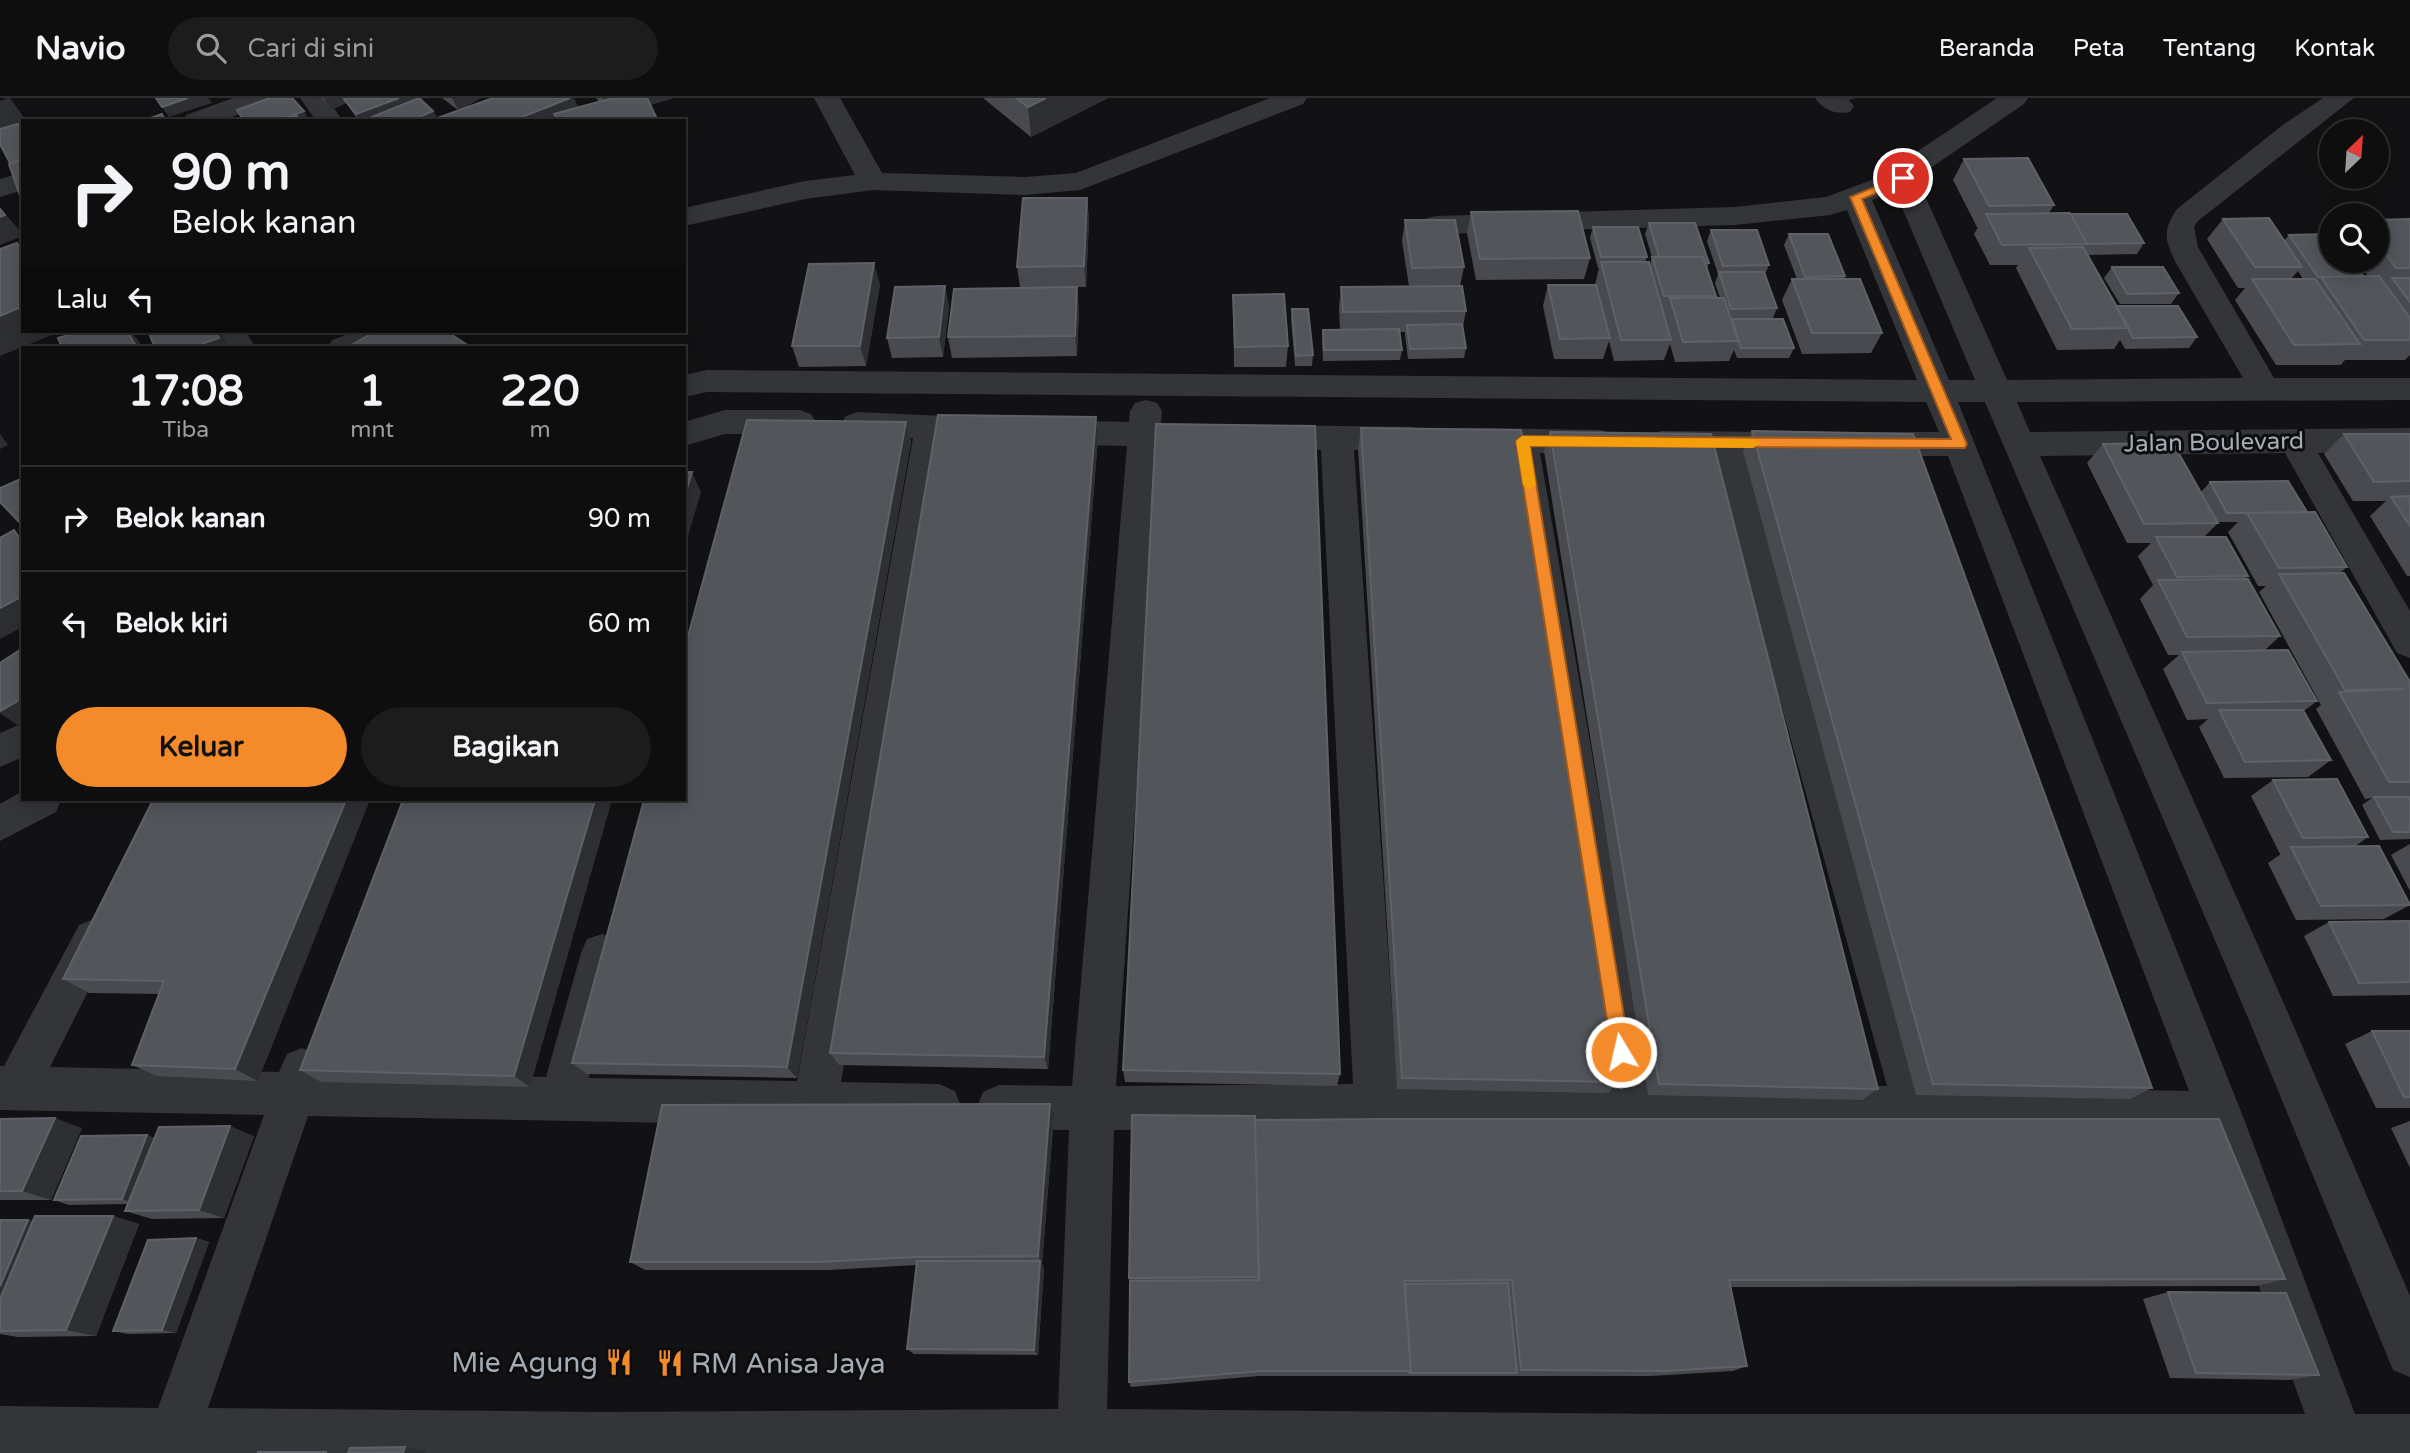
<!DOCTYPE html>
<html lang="id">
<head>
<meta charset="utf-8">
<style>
	:root { --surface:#0e0e0f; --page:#1c1c1d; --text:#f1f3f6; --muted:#9b9c9e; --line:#2e2e2f; --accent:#f48b2a }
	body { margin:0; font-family:"Varela Round",sans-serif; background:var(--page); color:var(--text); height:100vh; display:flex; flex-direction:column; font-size:26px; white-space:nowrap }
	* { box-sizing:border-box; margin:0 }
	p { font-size:23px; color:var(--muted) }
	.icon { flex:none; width:38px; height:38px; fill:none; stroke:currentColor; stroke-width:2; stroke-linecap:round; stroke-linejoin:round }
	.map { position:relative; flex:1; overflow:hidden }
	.side { position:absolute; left:21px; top:248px; width:665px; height:455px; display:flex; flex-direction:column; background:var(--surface); border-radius:0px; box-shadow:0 4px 18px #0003,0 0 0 2px var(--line) }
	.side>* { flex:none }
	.top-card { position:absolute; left:21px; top:21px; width:665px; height:214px; border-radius:0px; box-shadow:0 4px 18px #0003,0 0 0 2px var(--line); background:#0e0e0f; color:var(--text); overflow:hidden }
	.needle { width:46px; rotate:25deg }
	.buttons { position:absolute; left:2319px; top:21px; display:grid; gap:14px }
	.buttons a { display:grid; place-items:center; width:70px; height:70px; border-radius:50%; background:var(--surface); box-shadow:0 4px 18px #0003,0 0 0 2px var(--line); font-size:35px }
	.pin { position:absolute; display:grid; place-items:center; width:60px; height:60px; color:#fff; margin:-30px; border:4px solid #fff; border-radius:50%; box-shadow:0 2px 7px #0007 }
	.me { position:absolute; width:77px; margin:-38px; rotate:351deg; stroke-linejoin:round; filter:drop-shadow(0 0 5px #0008) }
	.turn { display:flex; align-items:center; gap:24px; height:147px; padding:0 35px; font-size:32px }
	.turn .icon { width:91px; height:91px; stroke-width:2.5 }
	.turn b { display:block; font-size:49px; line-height:60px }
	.then { display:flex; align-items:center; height:66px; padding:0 35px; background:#0003; gap:14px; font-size:26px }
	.eta { display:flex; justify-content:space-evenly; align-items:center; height:119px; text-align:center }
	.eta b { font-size:42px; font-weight:700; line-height:49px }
	.cta { display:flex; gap:14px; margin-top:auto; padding:14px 35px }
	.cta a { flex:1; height:80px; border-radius:42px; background:var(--accent); color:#111; font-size:28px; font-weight:700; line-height:80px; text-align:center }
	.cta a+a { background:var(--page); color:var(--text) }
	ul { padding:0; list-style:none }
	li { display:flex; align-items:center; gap:21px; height:105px; padding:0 35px; border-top:2px solid var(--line) }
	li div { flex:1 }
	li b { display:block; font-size:26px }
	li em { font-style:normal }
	header { display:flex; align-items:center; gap:42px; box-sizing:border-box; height:98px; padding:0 35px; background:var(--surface); border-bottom:2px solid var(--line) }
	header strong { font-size:33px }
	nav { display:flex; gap:38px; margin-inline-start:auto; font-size:24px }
	.search { width:490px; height:63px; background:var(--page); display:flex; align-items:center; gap:18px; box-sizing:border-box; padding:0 24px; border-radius:38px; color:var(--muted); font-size:26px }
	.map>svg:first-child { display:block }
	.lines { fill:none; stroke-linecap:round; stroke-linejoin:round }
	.minor { fill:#333539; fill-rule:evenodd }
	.wall { fill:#484a4f; fill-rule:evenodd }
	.shaded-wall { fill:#2e2f33 }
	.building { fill:#52555a; stroke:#5e6268; stroke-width:2 }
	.route { fill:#f48b2a; stroke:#9f5a1b; stroke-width:2 }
	.slow { fill:#f59e0b }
	.labels { text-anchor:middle; stroke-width:6; stroke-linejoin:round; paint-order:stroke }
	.street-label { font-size:24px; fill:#a3acb4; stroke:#0d0d0f }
	.near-poi-label { font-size:28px; fill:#a3acb4; stroke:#0d0d0f; text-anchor:end }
</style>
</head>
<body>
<header>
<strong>Navio</strong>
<div class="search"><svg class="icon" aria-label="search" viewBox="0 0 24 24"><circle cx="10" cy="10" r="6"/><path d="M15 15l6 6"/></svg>Cari di sini</div>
<nav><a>Beranda</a><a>Peta</a><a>Tentang</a><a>Kontak</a></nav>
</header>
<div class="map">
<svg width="2410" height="1355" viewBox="0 0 2410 1355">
	<rect width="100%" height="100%" fill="#121214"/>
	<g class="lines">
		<!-- minor -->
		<path class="minor" d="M233 0H270L266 6 221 23H183L186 17Z
			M300 0H327L343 23H316Z
			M814 0H840L882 75 1025 79 1076 75 1270 0H1307L1303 6 1080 92 1025 97 873 92 805 101 684 128V110L805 83 855 77Z
			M1815 0H1847L1854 8 1850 14C1836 17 1823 12 1815 0Z
			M1997 0H2028L2024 6 1929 71 1918 82 2007 282 2243 280 2176 165C2165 142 2162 133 2177 111L2284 26 2323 0H2354L2198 123 2194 129 2198 149 2274 280H2410V302L2017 304 2030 334 2410 330V354L2318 355 2410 513V560L2397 555 2285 355 2040 358 2285 908 2410 1198V1279L2393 1272 2249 922 1985 304H1958L2242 1016 2355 1316H2410V1355H0V1308L158 1310 264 1017 0 1012V968H4L79 827 94 821 109 827 115 840 50 969 279 974 287 956 302 950 317 956 323 975 546 979 581 855 587 841 602 836 617 841 623 855 589 980 797 983 913 340 857 338 846 334 841 326 846 318 857 314 989 320 1000 324 1005 332 1000 340 989 344 945 342 841 984 939 986 955 993 961 1008 955 1023 939 1030 308 1018 208 1310 599 1314 1058 1311 1069 1032 999 1031 983 1024 977 1009 983 994 999 987 1072 988 1127 348 1045 346 1034 342 1029 334 1034 326 1045 322 1129 324 1130 313 1135 305 1146 302 1157 305 1162 313 1161 325 1206 326 1217 330 1222 338 1217 346 1206 350 1160 349 1116 988 1353 986 1321 352 1262 351 1251 347 1246 339 1251 331 1262 327 1412 329 1424 333 1428 341 1424 349 1412 353 1354 352 1397 985H1605L1507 354H1469L1457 350 1453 342 1457 334 1469 330 1601 332 1613 336 1617 344 1613 352 1601 356 1540 355 1649 986 1887 988 1712 357H1661L1649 353 1645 345 1649 337 1661 333 1797 334 1809 338 1813 346 1809 354 1797 358 1745 357 1931 988 2189 993 1948 358H1864L1852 354 1848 346 1852 338 1864 334H1939L1926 304 707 294 684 299V277L707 272 1917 282 1847 112 1830 117 1735 127 1437 136 1427 134 1423 127 1427 120 1437 118 1735 109 1826 99 1893 74 1909 59ZM1895 93 1975 282H1949L1872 102ZM1429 1029 1825 1031 2205 1038 2305 1316H1666L1107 1311 1114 1032Z
			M23 74V92L0 99V81Z
			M214 233H245L256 250H225Z
			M357 233H401C388 255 350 251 328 250L332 242Z
			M725 312H800L811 316 816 324 811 332 800 336H725L684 348V324Z
			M23 625V659L0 669V635Z
			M23 693V702H61L56 714 0 743V706Z"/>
	</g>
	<!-- wall -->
	<path class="wall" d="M322 0H422L423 4 433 13 437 20 458 12 442 0H480L464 10 578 9 599 4 596 0H673L650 7 658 23H359L346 5 331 12Z
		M983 0H1108L1031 39Z
		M1964 61 2054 107 2049 115 2071 116 2144 145 2137 156 2087 157 2116 208 2197 239 2189 250 2125 251 2120 242 2114 251 2057 252 2016 170 2018 167H1990L1974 136 1978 129H1977L1953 82Z
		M1087 100 1089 121 1086 189H1020L1017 169Z
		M1471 114 1590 160 1584 181 1476 182 1467 135Z
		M2223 121 2284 143 2289 137 2363 178H2368L2357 163H2376V122L2410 121V257L2405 262H2345L2341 267H2276L2235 202 2245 190H2238L2207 141ZM2298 173 2303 181H2291Z
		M1405 122 1464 169 1460 188 1466 213 1463 229 1466 250 1464 260 1408 261 1405 237V234H1399L1402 252 1400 262 1323 263 1322 242 1323 232 1340 231 1339 210 1341 189 1409 188 1402 143Z
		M1649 125 1709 165 1707 170 1716 198V200H1720L1715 185 1718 176 1707 143 1711 132 1769 167 1765 176 1777 210 1773 220 1731 221 1732 223V221L1794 250 1789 260H1737L1734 252 1729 263 1675 264 1670 246 1664 262 1614 263 1609 243 1603 261H1554L1543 208 1548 187H1595L1599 170H1598L1590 140 1593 129 1647 159 1645 164 1650 167 1652 159 1645 136Z
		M1789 136 1845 178 1844 181 1882 235 1871 255 1802 256 1782 202 1792 181H1797L1784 147Z
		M2112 169 2179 195 2171 206H2120L2104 180Z
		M880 186 866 268 799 269 792 248Z
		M945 188 949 209 943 259 892 260 887 240Z
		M1233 197 1288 248 1286 269H1234Z
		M1079 210 1077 258 952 260 948 239Z
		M1292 211 1313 257 1312 268H1295L1291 221Z
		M906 324 911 344 797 980 587 976 572 965Z
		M1361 330 1618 984 1609 995 1397 991 1358 350Z
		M1752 333 2152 990 2130 1001 1916 997 1743 353Z
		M1550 334 1878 991 1862 1002 1648 997 1544 353Z
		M2344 336H2410V478H2407L2370 418 2386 403H2353L2324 356Z
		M1098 339 1048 971 839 967 830 955Z
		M2103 346 2218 425 2204 439 2248 478 2245 481 2280 538 2264 553 2317 603 2304 613 2331 662 2308 679 2224 680 2199 629 2208 621 2187 622 2163 571 2179 557H2168L2140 501 2153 487 2138 458 2151 445H2127L2087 365Z
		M2210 384 2307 414 2347 469 2340 475 2410 584V741L2380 742 2362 707 2372 700 2365 701 2316 611 2321 607 2259 494 2266 488H2258L2228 434 2238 424H2217L2201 394Z
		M2273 682 2368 739 2354 749 2410 807 2384 821 2296 822 2268 765 2281 756H2280L2251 698Z
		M153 702 258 983 157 978 132 967 160 896 89 895 63 881Z
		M403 702 530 989 321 984 300 972Z
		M2410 746V793L2391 757Z
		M2410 823V897L2333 898 2304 838 2329 824Z
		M2372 933H2410V1010H2376L2345 946Z
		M1123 972 1340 976 1337 988 1125 984Z
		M1054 1017 1042 1166 1044 1171 1038 1257 914 1256 907 1251 916 1167 829 1172H645L630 1164Z
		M0 1021 82 1030 51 1102H0Z
		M1255 1022 2285 1181 2257 1188 1730 1189 1747 1268 1733 1273 1651 1278H1259L1131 1289 1129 1284V1180Z
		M2410 1023V1070L2391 1030Z
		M147 1037 154 1040 254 1038 224 1120 152 1121 125 1113 128 1106 69 1107 54 1102Z
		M113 1118 139 1126 96 1238 18 1239 0 1236V1122H28L33 1123Z
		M196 1140 209 1144 176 1235 128 1236 113 1233Z
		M2168 1194 2319 1277 2290 1282 2170 1280 2143 1201Z"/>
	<!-- shaded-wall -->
	<path class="shaded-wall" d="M7 0H10L25 21 0 31V3Z
		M188 0H208L212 5 169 19 162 9Z
		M327 0H355L344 1 346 5 331 12 324 1Z
		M399 0H422L423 4 368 23H360L356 16Z
		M452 0H480L459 13Z
		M570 0H574L583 19 558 23H512Z
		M603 0H673L611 19Z
		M1046 0H1108L1031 39 1028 9Z
		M1842 0H1857L1841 4Z
		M304 13 310 23H277Z
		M433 13 438 23H411Z
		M1087 100 1089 121 1086 189 1084 168Z
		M0 110 23 136V138L0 147Z
		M874 165 880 186 866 268 860 248Z
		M945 188 949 209 943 259 939 239Z
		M1077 189 1079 210 1077 258 1075 238Z
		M23 208V233H62L0 258V218Z
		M94 233H133L131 234 138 242 143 250H137Z
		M215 233H220L230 250H190Z
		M1096 319 1098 339 1048 971 1044 959Z
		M906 324 911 344 797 980 787 969Z
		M0 336 8 347 0 351Z
		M692 374 701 394 684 452V400Z
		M23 498V529L0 541V510Z
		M23 600V631L0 615V613Z
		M346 702H370L258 983 235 971Z
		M595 702H612L530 989 514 978Z
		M1050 1006 1054 1017 1042 1166 1038 1158Z
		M55 1020 82 1030 51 1102 22 1093Z
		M230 1028 254 1038 224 1120 199 1112Z
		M147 1037 160 1043 136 1106 122 1101Z
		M113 1118 139 1126 96 1238 66 1232Z
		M28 1122 43 1126 0 1208V1188Z
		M196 1140 209 1144 176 1235 162 1232Z
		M1040 1163 1044 1171 1038 1257 1034 1252Z
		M405 1349 426 1352 425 1355H403Z"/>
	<!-- building -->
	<path class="building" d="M156 0H188L162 9Z
		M270 0H292L304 13 277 23H244L237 12Z
		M346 0H399L356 16 344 1Z
		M419 0 433 13 411 23H368L367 21Z
		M493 0H570L512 23 432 22Z
		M613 0H647L657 21 652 23H558L554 16Z
		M1016 0H1046L1028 9Z
		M162 16 165 23H142Z
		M296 17 301 23H279Z
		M222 20 224 23H213Z
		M23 24V61L10 65 0 46V31Z
		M2028 60 2054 107 1989 108 1964 61Z
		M23 61V106L9 66Z
		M1023 100H1087L1084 168 1017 169Z
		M0 111 5 117 0 119Z
		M1578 113 1590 160 1480 161 1471 114Z
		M2070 115 2087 146 2002 147 1986 116Z
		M2071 116H2127L2144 145 2086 146H2087Z
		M2269 120 2302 169H2255L2223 121Z
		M2410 121V170H2396L2376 143V122Z
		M1405 122H1455L1464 169 1412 170Z
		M1649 125H1695L1709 165H1705L1703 159H1659Z
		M1593 129H1638L1647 159H1601Z
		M1711 132H1757L1769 167 1723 168Z
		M1789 136H1828L1845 178 1805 179Z
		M2331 136V163H2352L2363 178 2318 179 2289 137Z
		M17 145 23 156V208L0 218V151Z
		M2083 149 2129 230 2072 231 2029 150Z
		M1652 159H1703L1716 198H1664Z
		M1601 164H1649L1671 242H1621Z
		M874 165 860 248H792L809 166Z
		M2112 169H2163L2179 195 2127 196Z
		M1719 174H1764L1777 210 1731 211Z
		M2379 178 2410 220V242H2364L2321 179Z
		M2392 180H2410V204Z
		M1792 181H1860L1882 235H1812Z
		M2252 181H2315L2360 246 2294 247Z
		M1548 187H1596L1610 240 1560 241Z
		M945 188 939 239 887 240 895 189Z
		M1462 188 1466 213 1343 214 1341 189Z
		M1077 189 1075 238 948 239 954 191Z
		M1284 196 1288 248 1235 249 1233 197Z
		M1670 200H1724L1738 243 1683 244Z
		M2116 208H2178L2197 239 2133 240Z
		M1292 211H1308L1313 257 1296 258Z
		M1732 221H1783L1794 250H1741Z
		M1462 226 1466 250 1410 251 1407 227Z
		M1399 231 1402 252H1324L1323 232Z
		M83 233H127L137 250H62L58 240Z
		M148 233H215L219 240 190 250H155Z
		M376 233H446L472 250H346Z
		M938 317 1096 319 1044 959 830 955Z
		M747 322 906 324 787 969 572 965 644 702H684V553Z
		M1156 326 1315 328 1340 976 1123 972Z
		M1361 330 1521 332 1618 984 1402 980Z
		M1752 333 1913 336 2152 990 1933 986Z
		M1550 334 1711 336 1878 991 1659 986Z
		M2344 336H2410V383L2374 384Z
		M2173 345 2218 425 2144 426 2103 346Z
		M684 374H692L684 400Z
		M23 380V428L0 404V390Z
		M2288 383 2307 414 2227 415 2210 384Z
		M2410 398V428L2391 399Z
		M2315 414 2347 469 2279 470 2247 415Z
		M14 432 23 445V498L0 510V440Z
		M2156 439H2226L2248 478 2177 479Z
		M2344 475 2410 584V684H2389L2339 594 2403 591 2345 592 2279 476Z
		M2248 481 2280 538 2187 539 2158 482Z
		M23 550V600L0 613V565Z
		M2288 552 2317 603 2207 605 2182 554Z
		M2219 612H2303L2331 662 2245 664Z
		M2337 681 2368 739 2303 740 2273 682Z
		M2374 699H2410V734H2393Z
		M153 702H346L235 971 132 967 164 883 63 881Z
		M403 702H595L514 978 300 972Z
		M2379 748 2410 807 2321 808 2291 749Z
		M2410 823V884L2359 885 2329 824Z
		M2372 933H2410V999H2404Z
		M1050 1006 1038 1158 915 1159 819 1164H630L662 1007Z
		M1132 1017 1255 1018 1259 1179 1129 1180Z
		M55 1020 22 1093H0V1021Z
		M1391 1021H2219L2285 1181 1729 1182 1747 1268 1663 1273 1521 1272 1512 1182 1404 1183 1411 1273H1261L1129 1284 1130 1183 1259 1182 1255 1022Z
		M230 1028 199 1112 125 1113 159 1029Z
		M147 1037 122 1101 54 1102 81 1038Z
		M35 1118H113L66 1232 0 1233V1201Z
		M0 1122H28L0 1188Z
		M196 1140 162 1232 113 1233 148 1142Z
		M917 1163H1040L1034 1252 907 1251Z
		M1508 1185 1517 1275H1409L1411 1273 1405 1186Z
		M2168 1194 2286 1195 2319 1277 2196 1275Z
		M405 1349 403 1355H348L350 1350Z
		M257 1354H326V1355Z"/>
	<!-- route -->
	<path class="route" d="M1903 77 1909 80 1907 83 1862 101 1967 346 1965 350 1530 348 1630 954 1628 960 1621 963 1615 960 1612 954 1516 343 1522 338 1951 341 1850 99Z"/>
	<!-- slow -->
	<path class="slow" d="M1522 338 1753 341 1760 345 1753 350 1530 348 1536 387 1529 392 1523 387 1516 343Z"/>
	<!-- icons -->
	<defs>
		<symbol id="restaurant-bare" viewBox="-9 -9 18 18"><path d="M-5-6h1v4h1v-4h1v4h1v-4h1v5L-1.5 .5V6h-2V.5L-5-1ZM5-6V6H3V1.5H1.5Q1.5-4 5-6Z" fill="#f48b2a" stroke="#0d0d0f" stroke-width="2.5" paint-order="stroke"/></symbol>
	</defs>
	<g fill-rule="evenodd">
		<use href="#restaurant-bare" x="600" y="1245" width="38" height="38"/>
		<use href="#restaurant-bare" x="651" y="1246" width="38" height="38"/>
	</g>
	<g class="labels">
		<!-- street labels -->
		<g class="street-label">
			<text transform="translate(2214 344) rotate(-1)" y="8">Jalan Boulevard</text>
		</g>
		<!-- near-poi labels -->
		<g class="near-poi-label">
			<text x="598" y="1274">Mie Agung</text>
			<text x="691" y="1275" text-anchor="start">RM Anisa Jaya</text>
		</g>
	</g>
</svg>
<div class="buttons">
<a><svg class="needle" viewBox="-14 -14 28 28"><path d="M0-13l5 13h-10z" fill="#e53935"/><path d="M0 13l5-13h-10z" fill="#9b9c9e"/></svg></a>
<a><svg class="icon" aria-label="search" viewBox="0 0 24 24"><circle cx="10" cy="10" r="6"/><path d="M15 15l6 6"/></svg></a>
</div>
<div class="pin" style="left:1903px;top:80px;background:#d93025"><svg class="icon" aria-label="arrive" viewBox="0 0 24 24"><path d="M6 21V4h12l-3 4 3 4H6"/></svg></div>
<svg class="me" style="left:1621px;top:954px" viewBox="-20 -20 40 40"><circle r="17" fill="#f48b2a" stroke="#fff" stroke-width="3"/><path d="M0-11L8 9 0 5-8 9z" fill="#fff"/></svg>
<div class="top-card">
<div class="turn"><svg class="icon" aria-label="right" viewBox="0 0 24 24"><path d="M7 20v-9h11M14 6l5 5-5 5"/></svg><div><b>90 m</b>Belok kanan</div></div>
<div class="then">Lalu<svg class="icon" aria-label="left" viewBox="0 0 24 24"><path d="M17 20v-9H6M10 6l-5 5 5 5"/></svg></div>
</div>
<section class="side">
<div class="eta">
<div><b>17:08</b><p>Tiba</p></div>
<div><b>1</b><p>mnt</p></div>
<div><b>220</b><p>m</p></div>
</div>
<ul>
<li><svg class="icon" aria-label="right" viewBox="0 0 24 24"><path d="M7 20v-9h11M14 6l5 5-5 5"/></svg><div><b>Belok kanan</b></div><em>90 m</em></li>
<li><svg class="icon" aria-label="left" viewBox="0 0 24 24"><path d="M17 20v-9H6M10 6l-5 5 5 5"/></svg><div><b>Belok kiri</b></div><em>60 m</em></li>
</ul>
<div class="cta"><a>Keluar</a><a>Bagikan</a></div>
</section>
</div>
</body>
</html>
